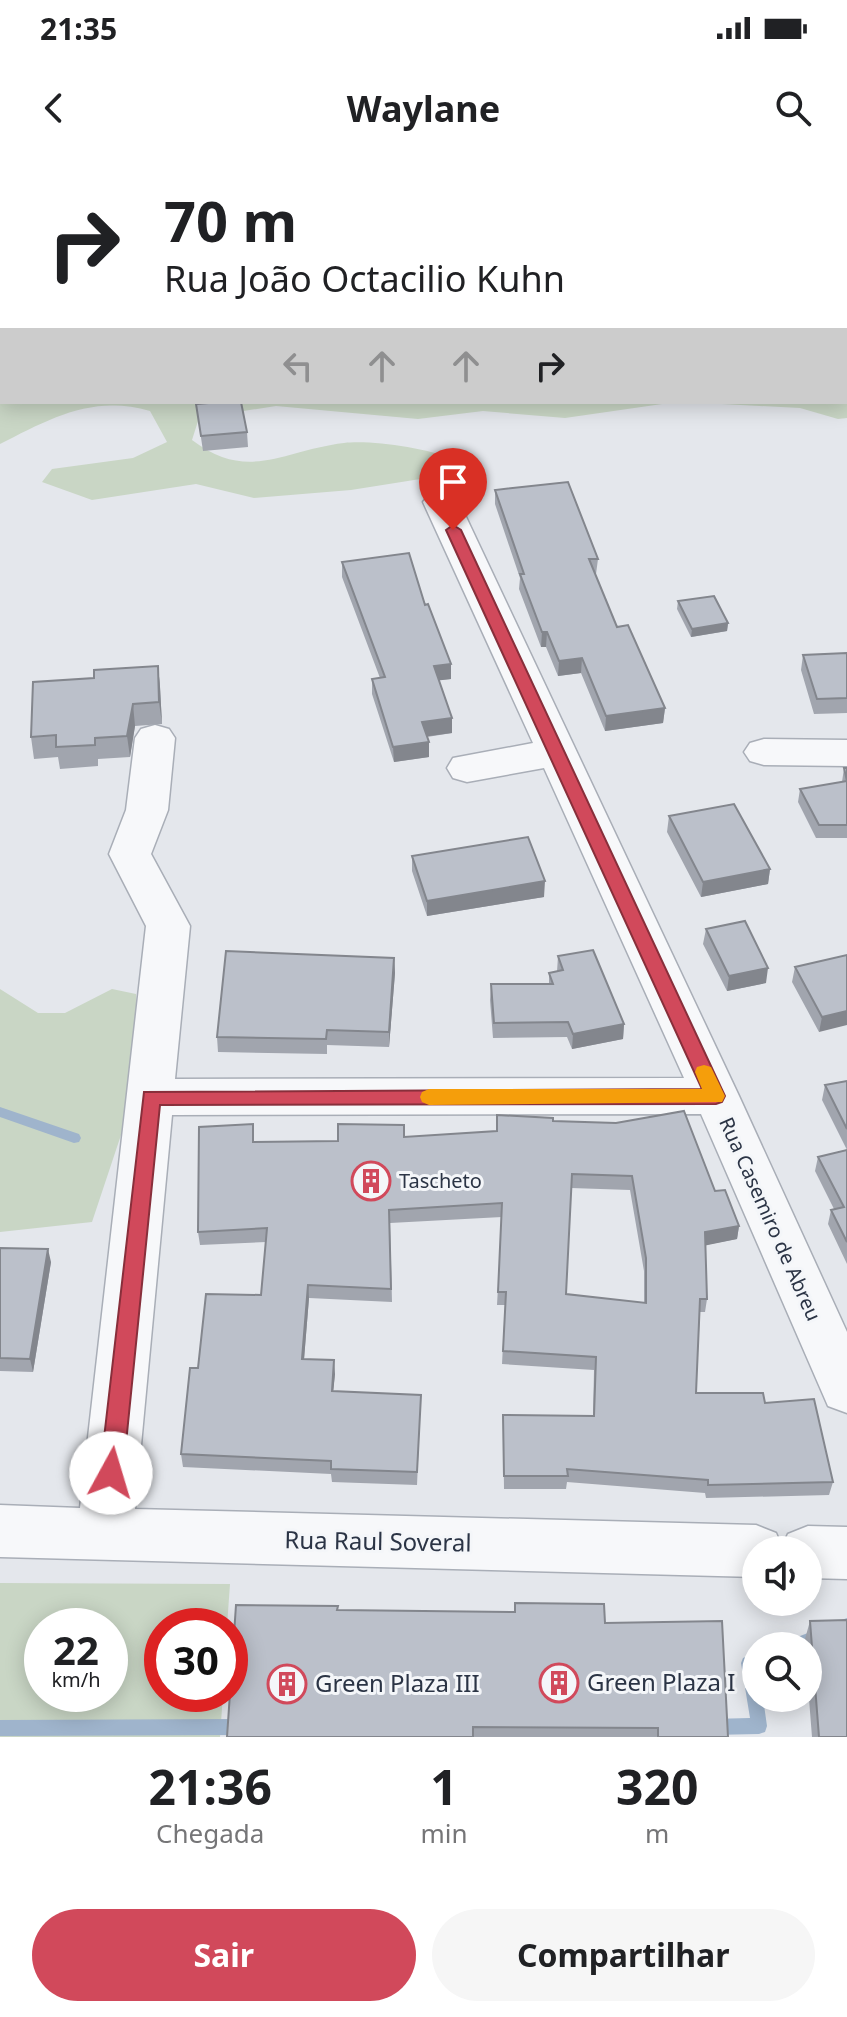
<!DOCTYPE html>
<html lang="pt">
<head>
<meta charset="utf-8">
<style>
	:root { --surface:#fff; --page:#f6f6f6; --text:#202124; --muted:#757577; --accent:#d1495b }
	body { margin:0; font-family:"Noto Sans",sans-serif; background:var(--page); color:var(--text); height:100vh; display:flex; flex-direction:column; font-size:30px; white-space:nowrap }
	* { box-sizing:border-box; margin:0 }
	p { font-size:26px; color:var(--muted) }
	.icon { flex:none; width:44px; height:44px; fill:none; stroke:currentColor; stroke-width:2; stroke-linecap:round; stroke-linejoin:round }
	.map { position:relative; height:1577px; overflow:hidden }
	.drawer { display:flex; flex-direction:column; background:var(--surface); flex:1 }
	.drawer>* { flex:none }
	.guide { position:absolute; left:0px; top:0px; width:848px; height:244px; box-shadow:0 4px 20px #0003; background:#fff; color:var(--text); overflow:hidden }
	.controls { position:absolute; left:742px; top:1376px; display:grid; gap:16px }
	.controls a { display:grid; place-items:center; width:80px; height:80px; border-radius:50%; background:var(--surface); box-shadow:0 4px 20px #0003; font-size:40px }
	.speed { position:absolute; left:24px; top:1448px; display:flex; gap:16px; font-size:40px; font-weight:700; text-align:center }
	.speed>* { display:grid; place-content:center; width:104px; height:104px; border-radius:50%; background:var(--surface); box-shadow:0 4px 20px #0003; line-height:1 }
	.speed small { font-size:20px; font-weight:400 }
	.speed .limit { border:12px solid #d22; background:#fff; color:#111 }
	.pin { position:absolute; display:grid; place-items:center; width:68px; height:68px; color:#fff; margin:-82px -34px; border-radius:50% 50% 50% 0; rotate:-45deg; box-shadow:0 0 8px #0007 }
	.pin .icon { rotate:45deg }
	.me { position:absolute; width:88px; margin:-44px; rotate:6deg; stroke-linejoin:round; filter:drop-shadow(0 0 6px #0008) }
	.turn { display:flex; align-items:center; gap:28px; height:168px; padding:0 32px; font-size:36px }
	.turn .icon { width:104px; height:104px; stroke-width:2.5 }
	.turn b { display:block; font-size:56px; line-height:68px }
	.lanes { display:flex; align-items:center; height:76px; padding:0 32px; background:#0003; justify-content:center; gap:40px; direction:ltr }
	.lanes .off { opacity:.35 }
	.eta { display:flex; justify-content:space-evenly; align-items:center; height:136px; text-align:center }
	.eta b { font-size:48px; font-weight:700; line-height:56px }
	.cta { display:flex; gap:16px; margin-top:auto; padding:16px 32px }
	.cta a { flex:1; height:92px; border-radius:48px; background:var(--accent); color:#fff; font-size:32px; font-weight:700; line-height:92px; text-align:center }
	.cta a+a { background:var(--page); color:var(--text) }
	.status { display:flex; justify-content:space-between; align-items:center; height:56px; padding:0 40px; background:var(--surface); direction:ltr }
	.status svg { height:22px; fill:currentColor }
	header { display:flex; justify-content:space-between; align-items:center; height:104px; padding:0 32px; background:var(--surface); font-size:36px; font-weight:700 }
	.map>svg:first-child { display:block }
	.green { fill:#c9d6c5; fill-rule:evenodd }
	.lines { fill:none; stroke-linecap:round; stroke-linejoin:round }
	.stream { fill:#9fb4cc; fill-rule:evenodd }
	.minor-casing { stroke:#a9aeb7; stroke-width:3 }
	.minor { fill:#f7f8fa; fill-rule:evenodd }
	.wall { fill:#a1a5ae; fill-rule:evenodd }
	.shaded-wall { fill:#83868d }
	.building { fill:#bbc0ca; stroke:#83868d; stroke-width:2; fill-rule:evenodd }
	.route { fill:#d1495b; stroke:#882f3b; stroke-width:2 }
	.slow { fill:#f59e0b }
	.labels { text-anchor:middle; stroke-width:6; stroke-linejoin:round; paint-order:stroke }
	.poi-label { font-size:20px; fill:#2b3445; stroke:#f4f6f9; text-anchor:start }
	.street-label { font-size:20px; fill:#2b3445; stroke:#f4f6f9 }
	.near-street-label { font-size:24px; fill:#2b3445; stroke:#f4f6f9 }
	.near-poi-label { font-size:24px; fill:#2b3445; stroke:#f4f6f9; text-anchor:start }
</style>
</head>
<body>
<div class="status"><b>21:35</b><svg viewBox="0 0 49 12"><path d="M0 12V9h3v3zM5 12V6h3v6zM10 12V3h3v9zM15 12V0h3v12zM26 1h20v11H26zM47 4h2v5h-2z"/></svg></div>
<header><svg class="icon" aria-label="back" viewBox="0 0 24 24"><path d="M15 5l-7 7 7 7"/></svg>Waylane<svg class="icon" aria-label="search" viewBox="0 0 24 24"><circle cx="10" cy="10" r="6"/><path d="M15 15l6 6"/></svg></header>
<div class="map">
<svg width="847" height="1577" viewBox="0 0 847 1577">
	<rect width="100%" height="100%" fill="#e4e7ec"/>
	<!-- green -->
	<path class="green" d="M0 0 93 2H2V242H676L565 258 483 251 418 259 276 246 199 258 192 280C248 323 284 290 344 283 372 280 426 288 452 299L455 310 433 317 351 330 254 338 196 324 92 340 42 322 52 309 133 298 167 282 150 251C93 234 49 259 0 284Z
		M847 16V258L838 259 800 248 684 242H846Z
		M0 829 38 853H65L112 829 136 834 141 915 92 1062 0 1072Z
		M0 1423 230 1424 227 1466H162V1534H223L220 1577H0ZM42 1466H110V1534H42Z"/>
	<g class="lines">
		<!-- stream -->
		<path class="stream" d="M0 947 79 974 81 978 79 982 74 983 0 957Z
			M847 1458V1472L808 1488V1486H785L787 1481Z
			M756 1492V1538H763L767 1566 765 1572 759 1574 711 1575 705 1573 703 1567 705 1561 711 1559 750 1558 741 1503 743 1498Z
			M241 1559 247 1561 249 1567 247 1573 241 1575 0 1576V1560Z"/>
		<defs>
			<path id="minor" d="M441 331 453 335 459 342 739 936 847 1172V1253L828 1246 701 954 172 955 135 1349 756 1365 776 1373 782 1387 788 1374 808 1366 847 1367V1419L808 1418V1390H756V1417L0 1397V1345L80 1348 146 766 109 694 126 650 135 578 141 569 155 565 169 569 175 578 168 650 151 694 190 766 175 919 684 918 544 608 467 622 453 618 447 608 453 598 533 583 423 342 429 335Z
				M764 579 847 580V606L764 605 750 601 744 592 750 583Z"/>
		</defs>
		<!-- minor casing -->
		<use href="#minor" class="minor-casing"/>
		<!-- minor -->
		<use href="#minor" class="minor"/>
	</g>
	<!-- wall -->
	<path class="wall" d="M196 244 247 272 248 287 203 291Z
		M495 330 598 399 596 414H595L617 467 665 548 663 563 605 571 581 513 558 516 546 487H541L519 429 520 418 495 344Z
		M342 402 425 445 451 504V519L439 520 452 558V573L427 577 429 597 394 602 372 534V519L380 518 342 417Z
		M678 441 728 463 727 471 691 477 677 449Z
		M847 493V553L814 554 801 510 803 495Z
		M158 506 160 527 162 564 135 566 130 597 98 599V606L60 609 58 597 34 599 31 577 94 518Z
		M844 608H847V678H816L798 642 800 629 842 622Z
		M669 656 770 709 768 724 701 737 667 672Z
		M412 696 544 737 427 756 412 711Z
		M706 769 766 823 727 831 703 784Z
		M847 795 819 872 792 822 795 807Z
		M558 796 624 864 623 879 572 889 567 877 493 878 490 840 491 824H549V813L557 812Z
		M394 798 395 813 389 887 327 885V894L218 892 217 877Z
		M847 921V1104L828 1064 831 1050 834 1049 815 1011 818 997 847 990 822 940 825 925Z
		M553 961 715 1031 739 1066 737 1079 705 1085 707 1139 705 1152H700L696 1233 765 1243 833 1322 829 1335 706 1338 705 1333 567 1322 566 1329H504L503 1255 593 1256 594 1210 502 1204 505 1145H497L502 1057 390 1063 392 1142 309 1138 304 1199 335 1214 333 1231 421 1235 417 1325 332 1322 331 1314 183 1307 181 1294 198 1208 261 1135 266 1082 200 1085 198 1072 254 982 338 981 496 971ZM571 1028 630 1030 644 1111V1143L566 1134Z
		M0 1088 51 1102 33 1212 0 1211Z
		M515 1443 728 1577H227L338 1450 514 1452Z
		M810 1461 847 1577H812L808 1526V1486H805V1479Z"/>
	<!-- shaded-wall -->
	<path class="shaded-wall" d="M728 463 727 471 691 477 692 469Z
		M542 472H547L546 487H541Z
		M582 498 581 513 558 516 559 501Z
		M451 504V519L434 521V506Z
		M158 506 160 527 162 564 159 542Z
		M133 544 135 566 130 597 127 576Z
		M665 548 663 563 605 571 606 556Z
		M452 558V573L422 577V562Z
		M429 582V597L394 602 393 587Z
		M770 709 768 724 701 737 703 722Z
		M545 721 544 737 427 756V741Z
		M394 798 395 813 389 887V872Z
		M768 808 766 823 727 831 729 816Z
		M847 851V865L819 872 822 857Z
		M624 864 623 879 572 889 573 874Z
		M739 1066 737 1079 703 1086 705 1072Z
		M48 1089 51 1102 33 1212 30 1199Z
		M308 1125 309 1138 303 1212 302 1199Z
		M334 1200 335 1214 332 1244V1231Z"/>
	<!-- building -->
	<path class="building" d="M221 242H241L247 272 201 276 196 244Z
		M568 322 598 399H589L617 467 628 465 665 548 606 556 582 498 559 501 547 472H542L520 414H524L495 330Z
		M409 393 425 445 428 444 451 504 434 506 452 558 422 562 429 582 393 587 372 519 385 517 342 402Z
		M714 436 728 463 692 469 678 441Z
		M847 493V538L817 539 803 495Z
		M158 506 159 542 133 544 127 576 95 578V585L56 587V575L31 577 33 522 94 518V510Z
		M844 608H847V665H819L800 629 847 621Z
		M734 644 770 709 703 722 669 656Z
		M528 677 545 721 427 741 412 696Z
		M745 761 768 808 729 816 706 769Z
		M593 790 624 864 573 874 568 862 494 863 491 824H553L549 813 563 810 558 796Z
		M226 791 394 798 389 872 327 870 326 879 217 877Z
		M847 795V851L822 857 795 807Z
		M847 921V969L825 925Z
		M684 951 715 1031 725 1030 739 1066 705 1072 707 1139H700L696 1233H763L765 1243 814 1239 833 1322 708 1325V1320L567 1309 568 1316H504L503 1255 594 1256 596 1197 503 1191 506 1132H498L502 1043 389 1050 391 1129 308 1125 302 1199 334 1200 332 1231 421 1235 417 1312 331 1309V1301L181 1294 190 1208H198L206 1134 261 1135 267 1068 198 1072 199 967 253 964V982L338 981V964L404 965V977L497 971V955L553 958V961L616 963ZM572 1014 632 1016 646 1098V1143L566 1134Z
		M847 990V1082L831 1050 844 1047 818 997Z
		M0 1088 48 1089 30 1199 0 1198Z
		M515 1443 604 1444 605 1463 722 1461 728 1577H658V1568L473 1567V1577H227L236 1445 338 1446 337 1450 515 1452Z
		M847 1460V1577H819L810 1461Z"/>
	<!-- route -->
	<path class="route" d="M453 365 461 370 725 936 722 942 716 944 160 945 123 1313 119 1320 111 1323 103 1320 100 1313 144 932 702 929 446 370Z"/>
	<!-- slow -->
	<path class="slow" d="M704 905 711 907 725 936 722 942 429 945 422 942 420 937 422 932 429 929H702L695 912 697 907Z"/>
	<!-- icons -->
	<defs>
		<symbol id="building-ring" viewBox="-11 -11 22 22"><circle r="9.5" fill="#f4f6f9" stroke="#d1495b" stroke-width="1.5"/><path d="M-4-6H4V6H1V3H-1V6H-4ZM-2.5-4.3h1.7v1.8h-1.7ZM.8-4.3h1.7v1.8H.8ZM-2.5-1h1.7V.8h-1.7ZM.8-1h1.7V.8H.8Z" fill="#d1495b"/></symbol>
	</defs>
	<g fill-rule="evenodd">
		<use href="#building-ring" x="349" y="999" width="44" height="44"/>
		<use href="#building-ring" x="537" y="1501" width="44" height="44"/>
		<use href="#building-ring" x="265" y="1502" width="44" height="44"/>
	</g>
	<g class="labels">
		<!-- poi labels -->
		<g class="poi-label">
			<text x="399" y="1028">Tascheto</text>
		</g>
		<!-- street labels -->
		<g class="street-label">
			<text transform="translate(770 1059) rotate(66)" y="7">Rua Casemiro de Abreu</text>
		</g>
		<!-- near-street labels -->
		<g class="near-street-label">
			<text transform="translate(378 1382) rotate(1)" y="8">Rua Raul Soveral</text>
		</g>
		<!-- near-poi labels -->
		<g class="near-poi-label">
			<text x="587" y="1531">Green Plaza I</text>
			<text x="315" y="1532">Green Plaza III</text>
		</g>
	</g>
</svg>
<div class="controls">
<a><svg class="icon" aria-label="sound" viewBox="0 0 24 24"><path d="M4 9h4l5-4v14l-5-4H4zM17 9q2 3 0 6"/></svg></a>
<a><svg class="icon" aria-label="search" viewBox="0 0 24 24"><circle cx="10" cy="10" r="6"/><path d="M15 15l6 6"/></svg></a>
</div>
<div class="speed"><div>22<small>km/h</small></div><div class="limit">30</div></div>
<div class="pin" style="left:453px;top:370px;background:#d93025"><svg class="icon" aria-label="arrive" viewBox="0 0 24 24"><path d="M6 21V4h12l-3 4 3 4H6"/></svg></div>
<svg class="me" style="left:111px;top:1313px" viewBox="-20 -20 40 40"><circle r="19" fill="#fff"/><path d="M0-13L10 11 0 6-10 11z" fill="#d1495b"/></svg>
<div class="guide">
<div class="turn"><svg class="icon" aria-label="right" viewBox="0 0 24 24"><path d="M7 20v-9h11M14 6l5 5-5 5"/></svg><div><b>70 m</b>Rua João Octacilio Kuhn</div></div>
<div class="lanes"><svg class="icon off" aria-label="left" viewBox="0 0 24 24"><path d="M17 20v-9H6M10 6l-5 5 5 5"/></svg><svg class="icon off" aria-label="ahead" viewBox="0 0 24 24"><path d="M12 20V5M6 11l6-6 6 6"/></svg><svg class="icon off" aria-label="ahead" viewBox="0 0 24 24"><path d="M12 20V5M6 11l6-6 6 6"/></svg><svg class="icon" aria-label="right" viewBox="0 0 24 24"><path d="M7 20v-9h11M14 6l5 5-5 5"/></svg></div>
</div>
</div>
<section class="drawer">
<div class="eta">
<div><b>21:36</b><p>Chegada</p></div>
<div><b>1</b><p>min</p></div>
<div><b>320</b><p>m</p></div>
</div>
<div class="cta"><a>Sair</a><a>Compartilhar</a></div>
</section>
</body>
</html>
